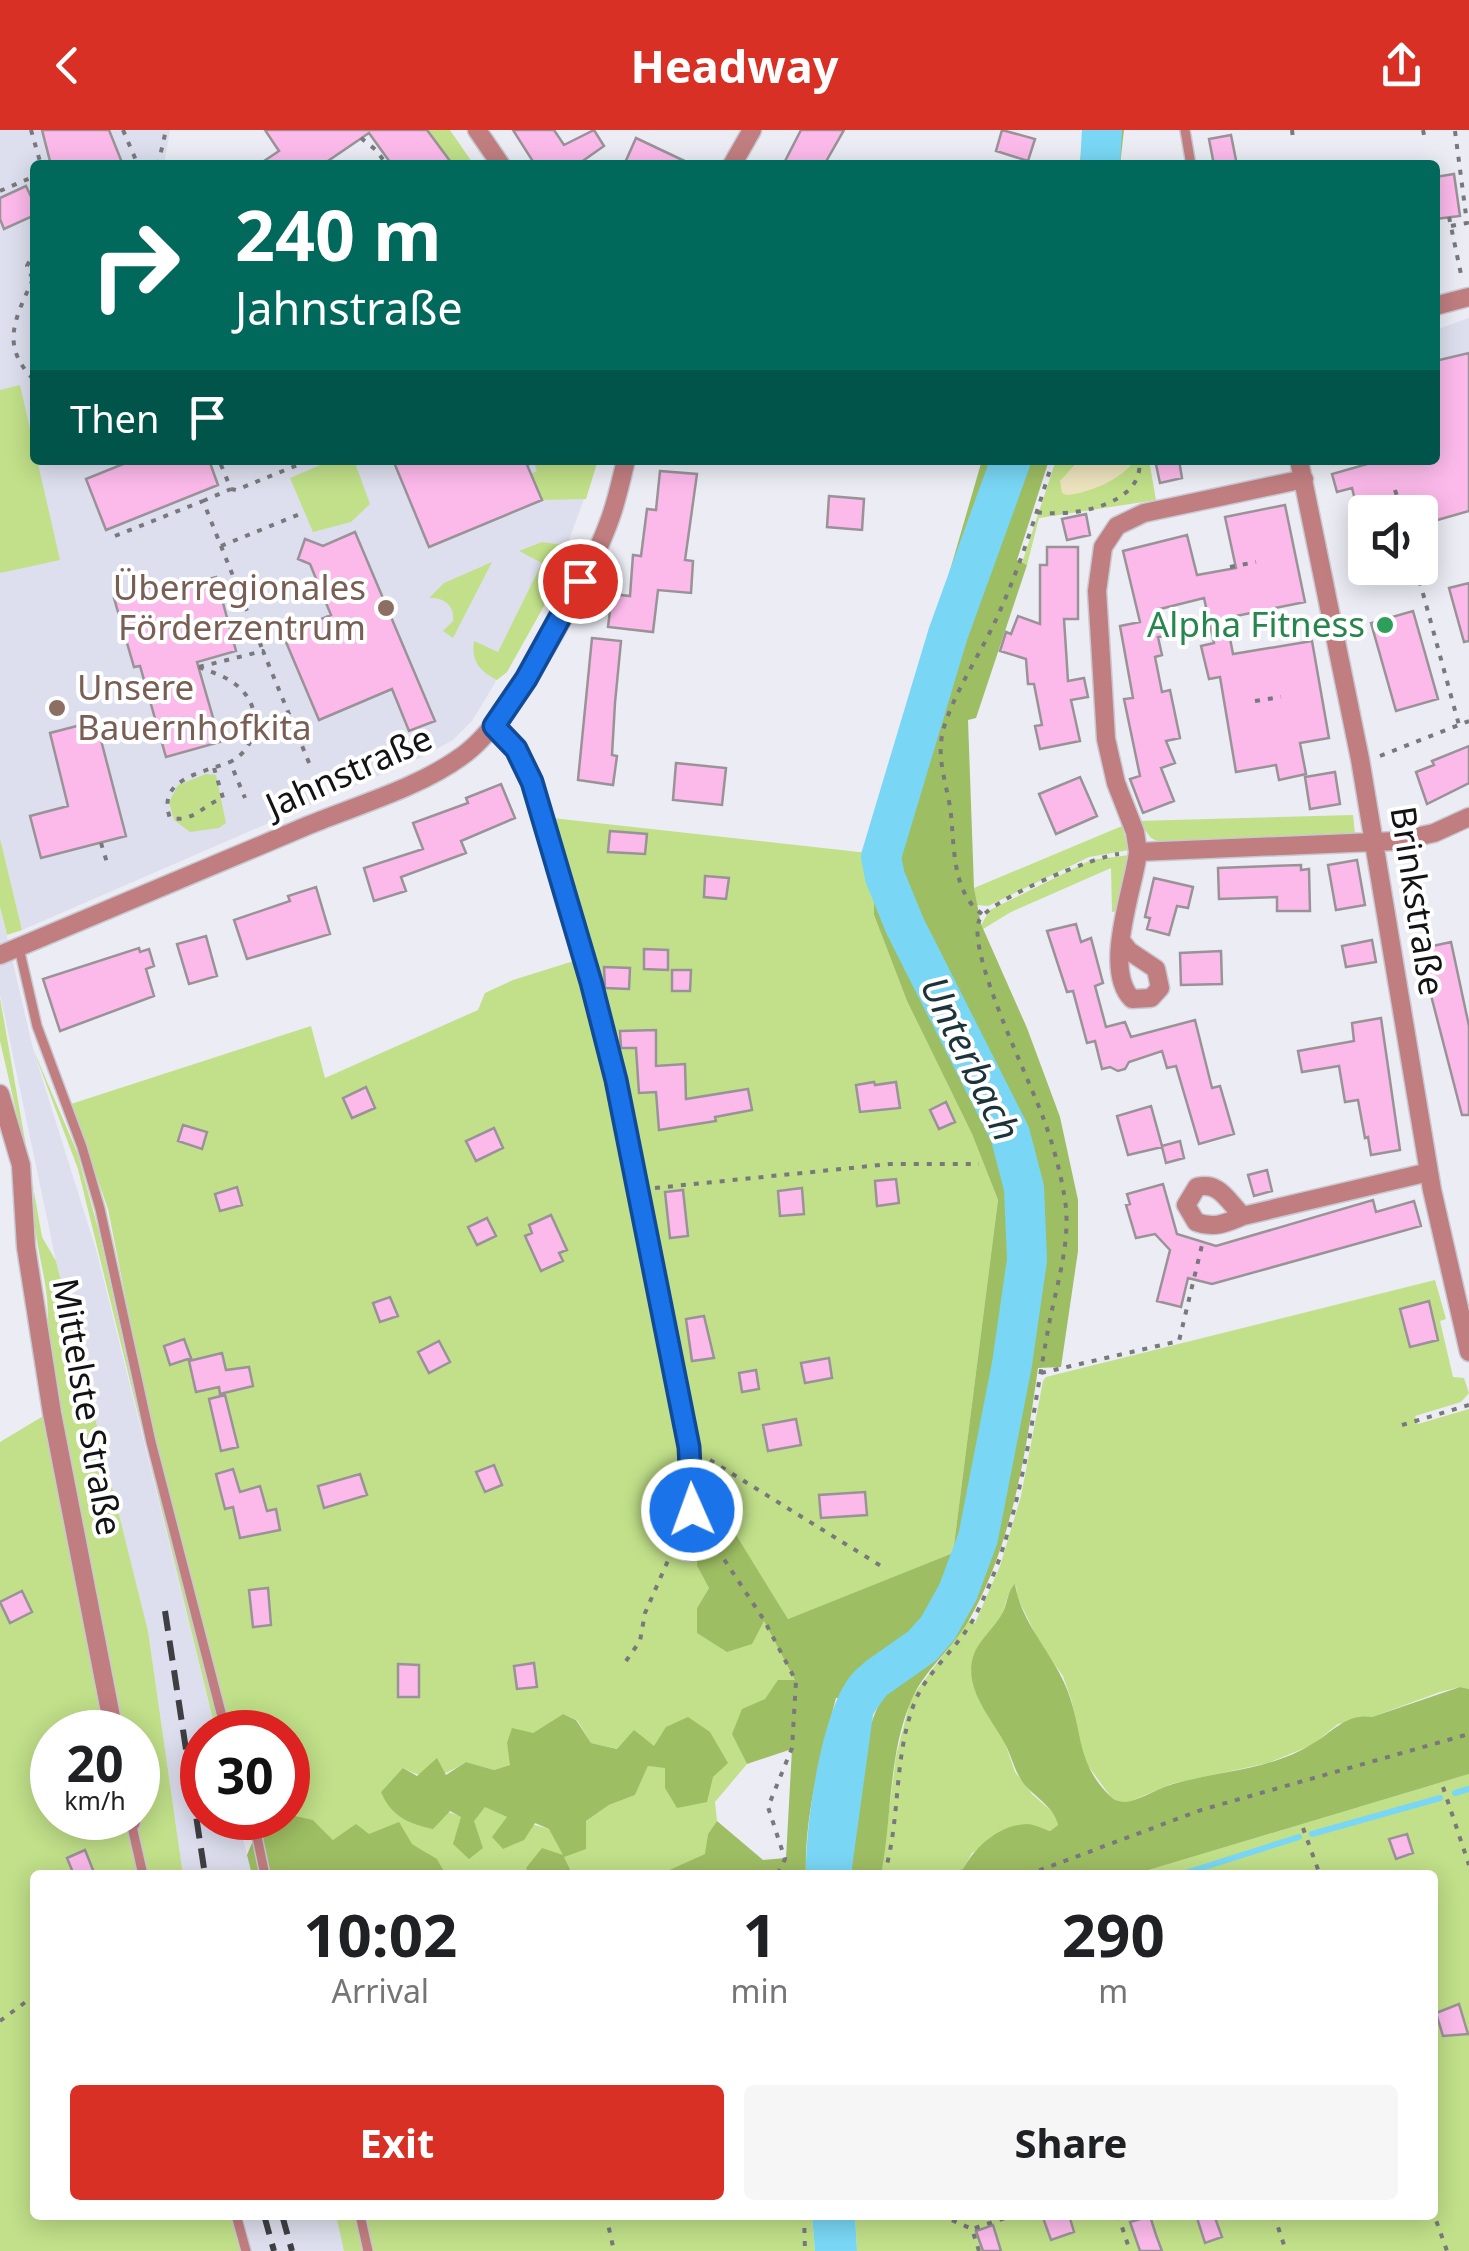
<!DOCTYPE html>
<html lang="en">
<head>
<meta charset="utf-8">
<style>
	:root { --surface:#fff; --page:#f6f6f6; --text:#202124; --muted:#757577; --accent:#d93025 }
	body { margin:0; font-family:"Noto Sans",sans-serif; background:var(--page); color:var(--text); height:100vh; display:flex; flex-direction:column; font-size:38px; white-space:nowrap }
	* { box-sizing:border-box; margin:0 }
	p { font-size:32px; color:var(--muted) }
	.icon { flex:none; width:55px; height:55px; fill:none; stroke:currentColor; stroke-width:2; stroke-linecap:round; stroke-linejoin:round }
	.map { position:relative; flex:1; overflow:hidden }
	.sheet { position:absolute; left:30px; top:1740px; width:1408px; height:350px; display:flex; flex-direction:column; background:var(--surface); border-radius:10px; box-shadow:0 5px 25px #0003 }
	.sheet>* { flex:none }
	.hud { position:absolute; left:30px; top:30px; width:1410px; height:305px; border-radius:10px; box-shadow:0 5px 25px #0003; background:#00695c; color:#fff; overflow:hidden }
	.fabs { position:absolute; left:1348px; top:365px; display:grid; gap:20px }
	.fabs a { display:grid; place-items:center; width:90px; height:90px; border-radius:10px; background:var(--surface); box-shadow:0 5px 25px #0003; font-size:50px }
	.speed { position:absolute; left:30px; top:1580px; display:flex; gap:20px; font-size:50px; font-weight:700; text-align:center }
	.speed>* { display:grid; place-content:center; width:130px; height:130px; border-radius:50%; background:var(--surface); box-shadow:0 5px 25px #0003; line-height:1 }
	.speed small { font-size:25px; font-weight:400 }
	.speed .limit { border:15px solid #d22; background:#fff; color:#111 }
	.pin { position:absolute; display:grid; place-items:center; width:85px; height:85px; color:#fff; margin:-42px; border:5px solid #fff; border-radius:50%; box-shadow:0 2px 10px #0007 }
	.me { position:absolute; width:110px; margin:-55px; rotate:358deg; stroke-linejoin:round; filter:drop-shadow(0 0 8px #0008) }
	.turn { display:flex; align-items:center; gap:35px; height:210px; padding:0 40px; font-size:45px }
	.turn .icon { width:130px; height:130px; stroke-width:2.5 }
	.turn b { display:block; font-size:70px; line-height:85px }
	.then { display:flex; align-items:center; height:95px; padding:0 40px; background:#0003; gap:20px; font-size:38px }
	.eta { display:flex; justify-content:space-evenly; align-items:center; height:170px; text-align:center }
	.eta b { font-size:60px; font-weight:700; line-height:70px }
	.button { display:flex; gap:20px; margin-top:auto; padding:20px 40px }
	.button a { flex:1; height:115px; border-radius:10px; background:var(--accent); color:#fff; font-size:40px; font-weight:700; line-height:115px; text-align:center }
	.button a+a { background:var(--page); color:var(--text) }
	header { display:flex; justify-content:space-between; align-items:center; height:130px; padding:0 40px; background:var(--accent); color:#fff; font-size:45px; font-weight:700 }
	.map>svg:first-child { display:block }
	.built { fill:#dddfee }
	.green { fill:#c1e089; fill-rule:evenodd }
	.forest { fill:#9ebe63 }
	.sand { fill:#ede3be }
	.water { fill:#79d7f5 }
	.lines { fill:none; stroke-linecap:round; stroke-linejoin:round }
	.stream { stroke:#79d7f5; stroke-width:6 }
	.river { stroke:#79d7f5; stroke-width:40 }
	.building { fill:#fcbaeb; stroke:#999397; stroke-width:2.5 }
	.lane-casing { stroke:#c8c9d0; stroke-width:12 }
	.street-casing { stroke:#c8c9d0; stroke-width:21 }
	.path { stroke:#78787d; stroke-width:4; stroke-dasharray:5 8; stroke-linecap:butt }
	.lane { stroke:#c17e81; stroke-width:9 }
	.street { stroke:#c17e81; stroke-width:18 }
	.rail { stroke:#3e3f43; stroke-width:6; stroke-dasharray:20 10; stroke-linecap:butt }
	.route-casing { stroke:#114b97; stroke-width:25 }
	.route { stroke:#1a73e8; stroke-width:18 }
	.education-dot { fill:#8d6e63; stroke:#fff; stroke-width:4 }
	.leisure-dot { fill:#2e9e5b; stroke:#fff; stroke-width:4 }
	.labels { text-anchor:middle; stroke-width:8; stroke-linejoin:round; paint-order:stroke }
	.education-label { font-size:35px; fill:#785e54; stroke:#fff; text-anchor:end }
	.leisure-label { font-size:35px; fill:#27864d; stroke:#fff; text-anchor:end }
	.street-label { font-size:35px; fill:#131316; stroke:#fff }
	.water-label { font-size:38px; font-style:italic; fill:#1d333a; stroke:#fff }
</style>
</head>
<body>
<header><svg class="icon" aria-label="back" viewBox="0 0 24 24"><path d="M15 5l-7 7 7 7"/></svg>Headway<svg class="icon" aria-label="share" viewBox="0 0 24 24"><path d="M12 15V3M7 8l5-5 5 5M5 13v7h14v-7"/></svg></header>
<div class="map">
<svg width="1469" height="2121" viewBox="0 0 1469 2121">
	<rect width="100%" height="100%" fill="#ebecf4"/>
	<!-- built -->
	<path class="built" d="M0 0H170L164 35H35V330H598L568 413 492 558 472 591 453 610 420 628 333 665 327 652 310 659 315 673 22 800 0 708Z
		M1469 188V295L1435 305V200Z
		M0 777 33 919 97 1123 216 1602H202V1688H238L252 1745H183L148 1501 56 1131 0 864Z
		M243 2085H339L348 2121H252Z"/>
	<!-- green -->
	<path class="green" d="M427 0H450L474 35H453Z
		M20 255 60 430 0 443V260Z
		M332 330H354L370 374 351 392 313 402 290 348Z
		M540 330H598L586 369 542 370 531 344 537 341 534 333Z
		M1056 330H1149L1156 370 1039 388 1027 435 1022 433Z
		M542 412 577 417 507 542 497 550C480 541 471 532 474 511L498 522 542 433 519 421Z
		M492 432 453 508 443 501 453 491C455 476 444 467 429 468L444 453Z
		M206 644 216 645 226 693 219 698 190 702 174 690 169 672 178 655Z
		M1353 685 1355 704 1159 712 1151 708 1138 691Z
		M552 688 868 723V745L874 759V785L907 871 972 1004 998 1070 953 1423 788 1489 725 1388 697 1436 709 1458 697 1478 764 1490 796 1551 765 1569 733 1604 747 1634 715 1672 717 1691 708 1704 706 1724 658 1745H573L564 1727 526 1737 529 1745H446C424 1705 373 1703 333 1710L313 1690 288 1686V1602H230L154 1312 108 1079 71 974 311 896 325 948 478 880 485 863 513 850 593 825ZM563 1584 577 1590 591 1613 618 1619 654 1617 707 1672 665 1637 648 1636 635 1665 609 1675 586 1691 549 1699 507 1687 485 1676 474 1690 381 1662 404 1638C426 1652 445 1646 466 1632L494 1640 511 1635 507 1613 533 1603Z
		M1122 696 1129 720 1089 727 988 776 977 775 974 758Z
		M0 708 22 800 7 805 0 777Z
		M1129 725 1118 781 1112 782 1111 738 1011 782 983 799 981 795 990 780 1091 730Z
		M0 868 42 1107 56 1131 148 1501 183 1745H35V2085H233L242 2121H0V1312L45 1285C48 1246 50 1207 47 1168 43 1131 30 1096 34 1059L0 911ZM52 1602H138V1688H52Z
		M33 919 77 1022 99 1102 145 1313 222 1602H216L78 1039Z
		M1435 1150 1446 1189 1440 1191 1453 1247 1464 1248 1469 1263 1461 1272 1415 1286 1418 1294 1469 1279V1559L1460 1557 1440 1562 1372 1587 1338 1594 1312 1615 1268 1633 1171 1654 1129 1672H1119L1111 1667 1083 1629 1072 1572 1063 1546 1041 1515 1017 1467 1016 1455C1006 1463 1007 1473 1002 1484 991 1503 980 1520 971 1541L980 1572 1005 1613 1015 1642 1033 1665 1056 1685 1058 1695 1050 1701 1027 1694 972 1723 963 1739 939 1745H881L896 1626 911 1568 969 1490 975 1493 1000 1436 1021 1366 1043 1251 1046 1247Z
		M1469 1644V2121H857L855 2085H1432V1745H1132Z
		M336 2085H812L815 2121H344Z"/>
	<!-- forest -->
	<path class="forest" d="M1083 0H1124L1120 35H1080Z
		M982 330H1049L1017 430 1027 435 976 588 968 590 974 758 981 794 1027 898 1060 987 1078 1070V1121L1061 1237 1038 1238C1026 1322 1012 1415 969 1490 953 1518 923 1541 911 1571 888 1625 892 1688 881 1745H851C857 1694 857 1611 882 1569L836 1568C821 1625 804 1686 806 1745H658L705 1724 708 1704 717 1691 763 1730 786 1728 792 1619 747 1634 732 1604 742 1579 765 1569 778 1550H795L764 1491 752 1514 727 1522 697 1503V1478L709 1458 697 1436 698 1408 725 1387 788 1489 953 1423 998 1070 972 1004 907 871 874 785V759L868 745V723Z
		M1015 1454C1020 1492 1055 1526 1068 1562 1083 1602 1076 1633 1110 1666 1116 1672 1123 1673 1131 1671 1145 1667 1159 1658 1173 1654 1219 1641 1271 1640 1312 1614 1333 1602 1346 1583 1372 1587L1460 1557 1469 1559V1644L1132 1745H939L963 1739C976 1716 999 1695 1027 1694 1033 1694 1044 1699 1050 1701L1058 1695C1055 1678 1035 1667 1024 1654 1014 1641 1012 1626 1004 1612 990 1587 964 1558 973 1527 978 1510 995 1498 1003 1482 1008 1472 1007 1462 1015 1454Z
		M563 1584 576 1590 591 1613 617 1619 634 1600 654 1616 666 1597 688 1587 710 1602 728 1633 713 1647 707 1672 677 1678 665 1658V1638L648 1636 635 1665 609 1675 586 1691V1719L564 1727 573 1745H529L526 1738 542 1718 563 1725 549 1699 535 1693 524 1710 503 1719 492 1707 507 1687 485 1677 474 1691 483 1718 469 1729 453 1714 461 1687 450 1681 433 1699C409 1694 391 1686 381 1662L403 1638 417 1646 437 1628 446 1645 466 1632 494 1640 510 1635 507 1613 512 1598 533 1603Z
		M290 1685 313 1690 333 1710 356 1694 369 1704 399 1692 412 1714 437 1729 446 1745H252L247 1725 259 1696Z"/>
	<!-- sand -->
	<path class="sand" d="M1079 330H1135C1122 349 1090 363 1067 365L1062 363 1060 351Z"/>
	<!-- water -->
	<path class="water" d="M900 1516H922C911 1543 887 1560 873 1585L851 1745H806C805 1697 821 1578 853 1543 866 1529 883 1522 900 1516Z
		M812 2085H855L857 2121H815Z"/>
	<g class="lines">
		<!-- stream -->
		<path class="stream" d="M1455 1663 1469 1659
			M1312 1704 1440 1668
			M1179 1745 1299 1707"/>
		<!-- river -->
		<path class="river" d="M1100 35 1102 0
			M878 1547 922 1516 938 1498 958 1462 978 1408 1012 1234 1027 1130 1024 1058 1010 1004 905 796 885 747 881 727 948 504 1011 330"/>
	</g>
	<!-- building -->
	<path class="building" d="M42 0H109L123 35H51Z
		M265 0H427L453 35H392L369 3 322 35H258L279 21Z
		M513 0H554L564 15 594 0 604 16 577 35H532L534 33Z
		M801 0H844L824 35H783Z
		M1002 0 1035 9 1028 31 996 21Z
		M1231 5 1237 35H1214L1209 9Z
		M636 8 693 35H624Z
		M1454 44 1460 86 1435 89V47Z
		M26 56 35 75V85L4 99 0 89V68Z
		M1469 223V381L1420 395V382H1358L1352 358 1337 362 1332 344 1381 330H1435V231Z
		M133 330H209L218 355 106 400 86 349Z
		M393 330H525L542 370 429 417Z
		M1155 330H1179L1182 348 1160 353Z
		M660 341 697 344 685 430 693 431 691 463 658 460 653 502 608 497 612 464 630 466 633 425 641 426 647 379 656 380Z
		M829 366 864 369 862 400 827 397Z
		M1285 375 1305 472 1226 488 1233 524 1312 511 1329 608 1300 613 1306 644 1279 650 1276 635 1236 642 1220 547 1209 549 1201 516 1214 513 1204 468 1160 479 1166 506 1158 507 1162 525 1155 527 1162 562 1170 560 1180 608 1166 611 1175 633 1161 638 1174 671 1143 683 1130 649 1140 646 1124 569 1133 568 1120 496 1140 492 1123 421 1187 405 1197 445 1236 438 1225 387Z
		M1086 384 1090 405 1067 410 1062 389Z
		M355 402 435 591 409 601 392 559 319 590 283 505 331 485 310 434 298 429 305 409 323 416Z
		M1047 417H1078V489H1064L1068 551 1084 548 1088 567 1071 570 1080 611 1040 619 1035 596 1042 595 1034 554H1028L1026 529 1000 521 1006 502 1011 504 1018 486 1040 494V435H1047Z
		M216 447 236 521 197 532 220 612 166 627 140 536 134 537 114 468 173 451 175 458Z
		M1469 453V511L1464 512 1449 458Z
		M1413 481 1438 569 1396 581 1371 493Z
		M592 508 621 511 615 573 612 625 617 626 613 655 578 650Z
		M96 591 126 706 41 728 30 686 68 676 50 603Z
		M1469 616V653L1427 674 1416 642 1434 635 1432 631Z
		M676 633 726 638 722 675 673 670Z
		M1335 642 1340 674 1310 679 1305 647Z
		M1080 647 1097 686 1056 704 1039 664Z
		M501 654 515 688 461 711 466 723 401 747 406 761 374 771 364 738 423 719 413 693 468 673 466 668Z
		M610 701 647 704 645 724 608 722Z
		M1357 730 1365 775 1336 780 1328 735Z
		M1301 735V740L1309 739 1310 781H1277V767L1219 769 1218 738Z
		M705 746 729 748 726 769 704 767Z
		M1154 748 1193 757 1188 778 1177 776 1169 805 1147 799 1150 788 1145 787Z
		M316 757 330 804 247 829 234 790 290 771 288 766Z
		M1076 794 1081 812 1091 808 1103 853 1095 856 1106 897 1125 892 1131 907 1195 890 1212 958 1220 956 1234 1004 1199 1014 1176 936 1167 938 1162 921 1129 932 1125 939 1118 941 1110 937 1102 939 1095 911 1087 913 1073 861 1067 862 1047 801Z
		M206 806 217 846 189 854 177 814Z
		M1372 810 1376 832 1346 837 1342 816Z
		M1451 812 1469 896V985H1462L1419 819Z
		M139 818 140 822 149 819 154 836 146 839 154 866 60 901 43 849Z
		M644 819 668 820V840L644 839Z
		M1221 821 1222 854 1181 855 1180 823Z
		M604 837 630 838 629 859 605 858Z
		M672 840H691L690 861H672Z
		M1381 888 1400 1020 1371 1025 1368 1007 1365 1008 1358 970 1345 972 1339 936 1302 942 1298 921 1354 911 1352 893Z
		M656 900V936L685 934 686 969 748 959 752 980 715 987 716 991 659 1000 656 962 639 963 636 918H621L620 901Z
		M874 952 875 955 896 952 900 978 860 982 856 955Z
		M366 957 375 978 352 988 343 968Z
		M946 972 955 992 939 999 930 980Z
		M1151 976 1162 1016 1180 1011 1184 1028 1166 1033 1162 1017 1128 1025 1117 986Z
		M183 995 207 1002 202 1019 178 1011Z
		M494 998 503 1018 476 1031 466 1011Z
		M1267 1040 1272 1061 1254 1066 1248 1045Z
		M896 1049 899 1073 877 1076 875 1051Z
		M1163 1054 1177 1104 1216 1116 1373 1070 1376 1082 1414 1071 1421 1096 1212 1154 1188 1148 1181 1177 1157 1171 1170 1120 1155 1104 1136 1108 1126 1075 1130 1074 1127 1064Z
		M237 1057 242 1075 220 1081 215 1064Z
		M802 1058 804 1084 780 1086 778 1061Z
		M683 1060 688 1106 670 1108 665 1062Z
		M551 1085 567 1120 559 1123 563 1131 541 1141 525 1106 532 1103 529 1095Z
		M487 1088 496 1106 477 1115 468 1097Z
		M390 1167 398 1186 380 1192 373 1173Z
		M1429 1171 1438 1210 1410 1217 1400 1179Z
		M704 1186 714 1228 692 1231 686 1189Z
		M184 1209 191 1228 170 1235 164 1216Z
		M439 1211 450 1232 429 1243 418 1222Z
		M222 1223 226 1240 249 1237 253 1256 220 1264 219 1257 196 1262 189 1231Z
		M829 1228 832 1248 805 1253 801 1233Z
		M756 1240 759 1259 742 1262 739 1243Z
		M225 1265 238 1317 221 1321 209 1269Z
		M796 1289 801 1315 768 1321 763 1295Z
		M494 1335 502 1355 485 1362 476 1342Z
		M233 1339 240 1362 260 1356 267 1381 276 1379 280 1400 240 1408 233 1377 225 1379 216 1344Z
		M360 1344 367 1365 324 1378 318 1356Z
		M865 1362 867 1385 821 1388 819 1365Z
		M268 1458 271 1495 253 1497 249 1460Z
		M22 1461 32 1482 10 1493 0 1472Z
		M534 1533 537 1557 517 1559 514 1536Z
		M398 1534 419 1535V1567H398Z
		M1407 1704 1413 1723 1396 1729 1389 1709Z
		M85 1720 95 1745H74L67 1728Z
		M1459 1874 1468 1904 1443 1906 1436 1883Z
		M1042 2085H1069L1074 2102 1051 2110Z
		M1196 2085H1214L1222 2107 1205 2113Z
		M1150 2086 1156 2105 1162 2121H1140L1130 2092Z
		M993 2095 1001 2121H983L976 2101Z"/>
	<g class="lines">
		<defs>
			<path id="lane" d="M1185 0 1191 35
				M19 818 37 896 82 1017 100 1079 151 1312 226 1602
				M253 1688 265 1745
				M131 1692 143 1745
				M236 2085 246 2121
				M360 2085 368 2121"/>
			<path id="street" d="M477 0 501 35
				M732 35 752 0
				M1435 176 1469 167
				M1299 330 1360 629 1432 1060 1469 1222
				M494 595 516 619 532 653 591 852 616 950 689 1317 694 1367 688 1422
				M1138 722 1135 702 1116 653 1106 609 1097 461 1103 417 1117 396 1144 383 1304 349
				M1122 812 1129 821 1156 839 1160 858 1151 868 1132 869C1102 839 1134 758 1138 722L1397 711 1434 703 1469 687
				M0 825C103 781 206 738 309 695 358 675 420 657 462 626 512 591 589 448 610 389 617 370 621 350 626 330
				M0 964 21 1035 26 1117 52 1283 114 1602
				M1243 1086C1228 1072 1220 1051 1197 1057L1186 1075 1196 1092C1214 1099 1226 1093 1243 1086L1429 1042
				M130 1688 131 1692"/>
		</defs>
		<!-- lane casing -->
		<use href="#lane" class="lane-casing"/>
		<!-- street casing -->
		<use href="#street" class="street-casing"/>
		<!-- path -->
		<path class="path" d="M31 0 41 35
			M123 0 138 35
			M1292 0 1293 8
			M1423 0 1424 5
			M361 8 376 20 387 35
			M158 35 166 0
			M359 35 360 32
			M0 61 35 46
			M1449 87 1462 149
			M1451 96 1467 93 1455 1
			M35 120 27 136 35 154
			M33 149C14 191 0 216 35 251
			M529 330 532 338
			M231 359 236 360 310 330
			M1395 360 1402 382
			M203 371 231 359 219 330
			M1037 382C1070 388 1146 375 1139 330
			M115 406 203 371 263 521
			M221 416 300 384
			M1230 437 1256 432
			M1416 438 1459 595
			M199 537 263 521 312 640
			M199 537C211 542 225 546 235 554 264 575 260 617 230 632L245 668
			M1255 571 1281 567
			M1380 626 1469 591
			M214 638 223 668C203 675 193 693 170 688 156 649 202 643 230 632
			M101 713 108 736
			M982 784C950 761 955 711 950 677 945 647 935 624 945 594 958 555 983 520 999 483 1021 434 1037 382 1053 330
			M655 1058 890 1034H979
			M1041 1243 1179 1211 1202 1115
			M1402 1295 1469 1275
			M710 1330 881 1436
			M710 1408 764 1490 796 1551 792 1618 768 1677 785 1729 777 1745
			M626 1531 640 1511 645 1483 670 1426
			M1443 1657 1469 1735
			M1303 1698 1320 1745
			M1157 1741 1158 1745
			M884 1745C901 1690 893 1629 914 1574 925 1543 958 1518 974 1488 1022 1396 1031 1289 1050 1189 1058 1151 1071 1109 1065 1070 1061 1044 1053 1014 1044 990 1030 950 967 824 979 791 986 771 1095 726 1119 724
			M1027 1745 1201 1680 1469 1604
			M0 1891 35 1865
			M1432 2079 1447 2121
			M606 2085 614 2121
			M804 2085 805 2121
			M940 2085 972 2099
			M1118 2085 1130 2121
			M1274 2085 1286 2121
			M979 2121 972 2099 1014 2085"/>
		<!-- lane -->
		<use href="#lane" class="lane"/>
		<!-- street -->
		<use href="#street" class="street"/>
		<!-- rail -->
		<path class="rail" d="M165 1481 205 1745
			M264 2085 274 2121
			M282 2085 292 2121"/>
	</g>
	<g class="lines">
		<defs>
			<path id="route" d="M580 451 526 549 494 596 516 619 532 652 591 852 616 950 689 1317 692 1380"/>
		</defs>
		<!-- route casing -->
		<use href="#route" class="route-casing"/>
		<!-- route -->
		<use href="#route" class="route"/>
	</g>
	<!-- markers -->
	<g class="education-dot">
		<circle cx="386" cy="478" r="10"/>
		<circle cx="57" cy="578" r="10"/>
	</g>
	<circle class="leisure-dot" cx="1385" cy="495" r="10"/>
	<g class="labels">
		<!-- education labels -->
		<g class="education-label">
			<text x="366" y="470">Überregionales<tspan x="366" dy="40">Förderzentrum</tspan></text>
			<text x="77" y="570" text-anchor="start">Unsere<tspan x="77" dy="40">Bauernhofkita</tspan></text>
		</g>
		<!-- leisure labels -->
		<g class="leisure-label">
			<text x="1365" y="507">Alpha Fitness</text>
		</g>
		<!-- street labels -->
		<g class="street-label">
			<text transform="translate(349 642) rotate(-24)" y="12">Jahnstraße</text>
			<text transform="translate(1417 771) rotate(81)" y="12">Brinkstraße</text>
			<text transform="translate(87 1277) rotate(80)" y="12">Mittelste Straße</text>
		</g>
		<!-- water labels -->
		<g class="water-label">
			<text transform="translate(970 929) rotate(64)" y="13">Unterbach</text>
		</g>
	</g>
</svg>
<div class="fabs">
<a><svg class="icon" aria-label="sound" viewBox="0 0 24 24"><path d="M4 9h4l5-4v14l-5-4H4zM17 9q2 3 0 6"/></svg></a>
</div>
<div class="speed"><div>20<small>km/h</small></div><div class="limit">30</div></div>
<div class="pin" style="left:580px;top:451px;background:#d93025"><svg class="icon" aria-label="arrive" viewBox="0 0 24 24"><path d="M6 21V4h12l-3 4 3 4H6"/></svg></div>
<svg class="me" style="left:692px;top:1380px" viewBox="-20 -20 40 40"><circle r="17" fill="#1a73e8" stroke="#fff" stroke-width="3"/><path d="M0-11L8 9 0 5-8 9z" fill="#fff"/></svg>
<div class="hud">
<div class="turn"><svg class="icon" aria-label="right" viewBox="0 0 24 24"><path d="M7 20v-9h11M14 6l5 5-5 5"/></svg><div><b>240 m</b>Jahnstraße</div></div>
<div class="then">Then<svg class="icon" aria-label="arrive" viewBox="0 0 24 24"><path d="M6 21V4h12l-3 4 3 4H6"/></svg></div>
</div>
<section class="sheet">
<div class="eta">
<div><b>10:02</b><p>Arrival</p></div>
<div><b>1</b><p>min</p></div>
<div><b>290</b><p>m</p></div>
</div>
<div class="button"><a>Exit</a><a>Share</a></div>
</section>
</div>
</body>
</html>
